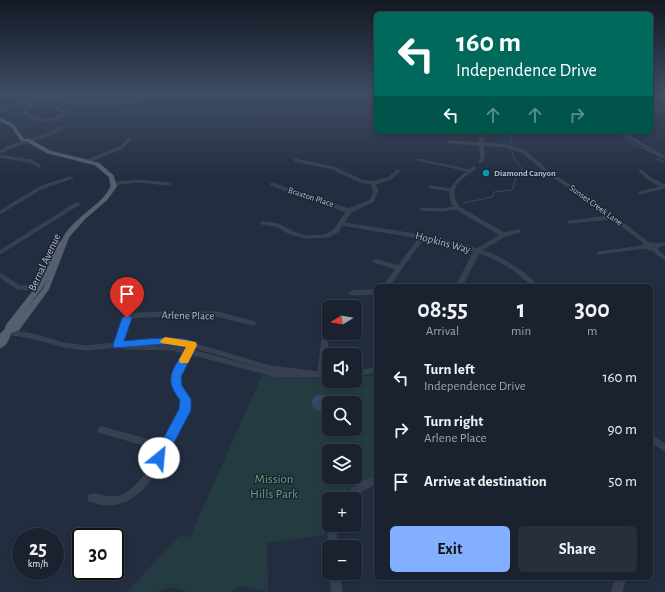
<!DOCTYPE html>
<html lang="en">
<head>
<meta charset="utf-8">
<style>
	:root { --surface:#1a2230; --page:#272f3c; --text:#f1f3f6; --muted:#9fa4ab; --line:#383f4c; --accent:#83afff }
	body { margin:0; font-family:"Alegreya Sans",sans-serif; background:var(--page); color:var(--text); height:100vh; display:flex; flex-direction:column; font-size:15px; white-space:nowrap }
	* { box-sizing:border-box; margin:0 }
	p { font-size:13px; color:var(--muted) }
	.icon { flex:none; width:22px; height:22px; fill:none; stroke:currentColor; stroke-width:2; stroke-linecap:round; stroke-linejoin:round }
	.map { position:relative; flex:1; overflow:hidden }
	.panel { position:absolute; left:374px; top:284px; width:279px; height:296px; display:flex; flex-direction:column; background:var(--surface); border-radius:6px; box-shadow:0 2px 6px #0003,0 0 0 1px var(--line) }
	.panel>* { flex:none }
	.top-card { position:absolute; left:374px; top:12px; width:279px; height:122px; border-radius:6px; box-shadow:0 2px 6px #0003,0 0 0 1px var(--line); background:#00695c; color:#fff; overflow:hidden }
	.needle { width:26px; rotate:259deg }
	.fabs { position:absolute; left:322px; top:300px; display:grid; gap:8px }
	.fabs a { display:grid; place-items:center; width:40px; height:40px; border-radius:6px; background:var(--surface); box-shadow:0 2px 6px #0003,0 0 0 1px var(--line); font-size:20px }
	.speed { position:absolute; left:12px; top:528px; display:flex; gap:8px; font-size:20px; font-weight:700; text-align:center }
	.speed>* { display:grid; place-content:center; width:52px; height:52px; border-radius:50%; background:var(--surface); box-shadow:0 2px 6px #0003,0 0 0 1px var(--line); line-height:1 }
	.speed small { font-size:10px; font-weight:400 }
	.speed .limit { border:2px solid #111; border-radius:6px; background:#fff; color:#111 }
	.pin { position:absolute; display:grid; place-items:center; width:34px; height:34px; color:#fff; margin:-41px -17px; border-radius:50% 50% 50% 0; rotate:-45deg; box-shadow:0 0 4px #0007 }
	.pin .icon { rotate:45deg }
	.me { position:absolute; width:44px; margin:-22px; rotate:28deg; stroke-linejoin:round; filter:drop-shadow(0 0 3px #0008) }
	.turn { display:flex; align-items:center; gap:14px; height:84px; padding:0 16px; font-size:18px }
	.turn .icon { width:52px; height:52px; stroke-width:2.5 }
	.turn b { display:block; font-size:28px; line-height:34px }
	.lanes { display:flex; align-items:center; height:38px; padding:0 16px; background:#0003; justify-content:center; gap:20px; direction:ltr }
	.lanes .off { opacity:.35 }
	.eta { display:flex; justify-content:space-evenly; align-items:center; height:68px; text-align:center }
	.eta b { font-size:24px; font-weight:700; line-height:28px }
	.primary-button { display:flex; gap:8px; margin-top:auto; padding:8px 16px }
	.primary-button a { flex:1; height:46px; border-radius:6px; background:var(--accent); color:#111; font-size:16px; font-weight:700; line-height:46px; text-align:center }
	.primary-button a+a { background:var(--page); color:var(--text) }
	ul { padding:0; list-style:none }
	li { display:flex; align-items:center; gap:12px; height:52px; padding:0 16px }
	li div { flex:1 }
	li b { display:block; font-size:15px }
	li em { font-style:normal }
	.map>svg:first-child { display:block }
	.green { fill:#243c41; fill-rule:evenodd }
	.water { fill:#354868 }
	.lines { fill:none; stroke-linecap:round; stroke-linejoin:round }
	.stream { stroke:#354868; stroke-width:1 }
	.minor-casing { stroke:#525b6a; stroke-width:0.5 }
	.major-casing { stroke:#404959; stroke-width:1 }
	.minor { fill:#374050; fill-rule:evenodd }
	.major { fill:#555f70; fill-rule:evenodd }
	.route { fill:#1a73e8; stroke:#114b97 }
	.slow { fill:#f59e0b }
	.culture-dot { fill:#0f9aa8; stroke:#1c2535; stroke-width:1.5 }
	.labels { text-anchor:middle; stroke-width:3; stroke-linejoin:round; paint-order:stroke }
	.far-poi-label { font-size:9px; font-weight:bold; fill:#b3bbca; stroke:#1c2535; text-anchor:start }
	.far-street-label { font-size:9px; fill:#b3bbca; stroke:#1c2535 }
	.street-label { font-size:11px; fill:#b3bbca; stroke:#1c2535 }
	.near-park-label { font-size:13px; fill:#689d76; stroke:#1c2535 }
</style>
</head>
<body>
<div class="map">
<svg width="665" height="592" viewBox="0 0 665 592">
	<rect width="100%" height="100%" fill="#222e40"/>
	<!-- green -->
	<path class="green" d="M262 375 282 379H329V381H355V378L376 375V475C361 481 349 486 339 499H329V519L325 535 267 543 268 591C255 592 242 580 231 592H189L172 587 156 592H127L179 536 190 537ZM329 403H355V429H329ZM329 451H355V477H329Z"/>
	<!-- water -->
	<path class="water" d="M312 403a8 8 0 1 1 16 0a8 8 0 1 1-16 0Z"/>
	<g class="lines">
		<!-- stream -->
		<path class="stream" d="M510 132 511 145
			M613 132 623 135 631 143 662 157 657 159 665 162
			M464 203 492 197 494 192 512 190 517 174 523 170 514 159 512 150"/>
		<defs>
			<path id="minor" d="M11 95H14L10 97V95Z
				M34 95H36L32 98H53L72 102 93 103 131 101 162 95H166L131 103 93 105 72 104 53 100H30L22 104C38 105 54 102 67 113 59 121 43 123 33 119 29 117 25 114 21 112L31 106 32 107V108L25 112C28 113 31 115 34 117 43 121 56 119 63 113L59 110 49 107 19 105 0 112V110L25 100Z
				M61 127 64 128 48 136 16 146 0 153V151L6 147 46 134Z
				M481 132H485L483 136V143L506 145 524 150 551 173 587 195 649 243H653L655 244 665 243V245L658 247V248L657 249 665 256V259H663L652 250H650L645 248 598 254V252H600L642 246 644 243 612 219 568 223V221H570L609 216 585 197 549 175 522 152 506 147 483 145C484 151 486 159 481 163L479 162 481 155 479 145 450 143 448 142 450 141 479 143 480 136Z
				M618 132H622L665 156V158Z
				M128 138 131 139 123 148 88 162 85 161 121 146Z
				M0 155 32 160 41 166 38 167 30 162 0 157Z
				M295 159 334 167 362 180 373 182 389 177 397 170H399V172L391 179 375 184 378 191 373 202 351 212 344 223 421 235H423L425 236 445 240 477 249 500 235 456 209 441 211 422 210 420 209 422 208 441 209 454 207C451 202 449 197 450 191L431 188 429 187 431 186 450 189 457 180 467 171 417 160 419 159 469 170 473 167H475V169C460 180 446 187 459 207L504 233 518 230H520V232L505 236 481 250C503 258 522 269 538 286H532L515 271 493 258 479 253 462 286H456L474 251 444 242 424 238 389 286H383L396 269 374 262 373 261 374 260H378L398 266 419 238 342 225 338 232 328 237 305 238 290 234 275 226 261 224V223L263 222 278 224 294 232 305 236 325 235 334 230 346 212 271 185 270 184 272 183 349 209 370 200 374 191 371 184 360 182 332 169 295 161Z
				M640 170H642L649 177 665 185V188L639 194V192L661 187 647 179 640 172Z
				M70 177 73 178 41 189 0 214V211L39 187Z
				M137 180 169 183 171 184 169 185 137 182 112 185 110 184 112 183Z
				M76 203H78L80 204 0 254V251Z
				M0 273 20 286H39L42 288 39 290 17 289 0 277Z
				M376 290V294L352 295 349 293 352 291Z
				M217 312 255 322 256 323 253 325 217 316 138 317 129 319 122 342 149 340H182L270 366 318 372 322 340 323 338H327L328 340 325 373H329V377H277L190 354C185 362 179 370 180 379 181 393 193 395 188 410 187 414 185 418 183 421 180 428 177 434 173 441 157 474 134 518 89 501L88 498 89 495C96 492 106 498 114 497 135 495 151 466 161 450L102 433 99 432 98 430 99 428 102 427 164 444C169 434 183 413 182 401 182 397 178 394 177 390 169 375 177 366 184 353L172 350 127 349 118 347 86 350 64 347 32 338 7 334 5 333 4 332 5 331 7 330 32 334 64 343 86 346 116 343 125 317 138 313ZM149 344H182L270 370 285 373H277L192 350 191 348H189L187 349 172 346H135Z
				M376 368V372L355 376V372Z
				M651 435 665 444V451L651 442Z
				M376 476V484L363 490 352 499H342L343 496 357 484Z
				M330 525H338L336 535 337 547H329V548V547L328 535Z
				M330 573H340L342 592H332Z
				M616 578H626L622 592H612Z"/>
			<path id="major" d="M0 118 13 124 24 139H29L51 151 99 163 113 175 117 186 107 200 85 219 69 237 49 289 19 330 11 333C9 339 7 346 0 348V334L5 329 6 325 36 287 56 243 59 241 61 242C68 224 89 212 102 199 106 195 109 190 111 186L109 177 95 165 47 153 26 141H21L11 126 0 121ZM48 276 43 289 23 313 42 288Z"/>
		</defs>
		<!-- minor casing -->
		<use href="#minor" class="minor-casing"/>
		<!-- major casing -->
		<use href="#major" class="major-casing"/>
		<!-- minor -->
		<use href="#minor" class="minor"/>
		<!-- major -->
		<use href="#major" class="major"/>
	</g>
	<!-- sky -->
	<linearGradient id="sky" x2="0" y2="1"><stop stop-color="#131923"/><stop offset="0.53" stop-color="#3e4c64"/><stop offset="1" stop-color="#3e4c64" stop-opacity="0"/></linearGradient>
	<rect width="665" height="178" fill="url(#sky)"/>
	<!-- route -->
	<path class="route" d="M127 315 132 318 124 341C137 340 190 333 197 345L181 377 182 386 191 399V410L164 462 159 463 155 462 153 458 179 409 180 400C162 377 174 370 186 347L165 344 114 348 113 345 122 318Z"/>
	<!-- slow -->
	<path class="slow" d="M165 337 196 342 197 345 188 363H180L179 360 186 347 161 343 160 341Z"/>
	<!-- markers -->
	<circle class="culture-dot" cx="486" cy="173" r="4"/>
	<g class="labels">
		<!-- far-poi labels -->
		<g class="far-poi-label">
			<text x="494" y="176">Diamond Canyon</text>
		</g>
		<!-- far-street labels -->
		<g class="far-street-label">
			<text transform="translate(311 197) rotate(18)" y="3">Braxton Place</text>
			<text transform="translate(596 205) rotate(36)" y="3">Sunset Creek Lane</text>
		</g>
		<!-- street labels -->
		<g class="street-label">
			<text transform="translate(443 242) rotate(15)" y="4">Hopkins Way</text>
			<text transform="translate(44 262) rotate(-65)" y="4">Bernal Avenue</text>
			<text transform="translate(188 315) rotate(1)" y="4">Arlene Place</text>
		</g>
		<!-- near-park labels -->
		<g class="near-park-label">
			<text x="274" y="483">Mission<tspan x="274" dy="15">Hills Park</tspan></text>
		</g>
	</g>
</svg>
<div class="fabs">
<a><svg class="needle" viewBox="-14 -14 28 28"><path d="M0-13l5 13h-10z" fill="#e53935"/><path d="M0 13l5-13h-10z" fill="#9fa4ab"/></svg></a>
<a><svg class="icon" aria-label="sound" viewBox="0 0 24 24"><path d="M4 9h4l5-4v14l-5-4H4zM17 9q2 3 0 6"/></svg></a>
<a><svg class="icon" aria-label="search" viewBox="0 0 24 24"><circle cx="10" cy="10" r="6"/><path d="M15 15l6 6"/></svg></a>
<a><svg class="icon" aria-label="layers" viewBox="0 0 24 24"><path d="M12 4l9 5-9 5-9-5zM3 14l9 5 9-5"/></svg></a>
<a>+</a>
<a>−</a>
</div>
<div class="speed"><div>25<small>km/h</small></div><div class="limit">30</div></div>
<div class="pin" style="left:127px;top:318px;background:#d93025"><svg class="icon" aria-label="arrive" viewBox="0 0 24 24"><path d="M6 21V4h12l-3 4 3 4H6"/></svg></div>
<svg class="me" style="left:159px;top:458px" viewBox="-20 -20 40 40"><circle r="19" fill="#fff"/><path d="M0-13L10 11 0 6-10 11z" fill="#1a73e8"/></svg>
<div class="top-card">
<div class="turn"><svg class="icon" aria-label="left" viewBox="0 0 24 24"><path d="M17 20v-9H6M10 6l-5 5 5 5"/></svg><div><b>160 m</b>Independence Drive</div></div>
<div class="lanes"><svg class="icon" aria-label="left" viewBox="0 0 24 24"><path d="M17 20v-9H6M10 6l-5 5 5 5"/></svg><svg class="icon off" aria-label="ahead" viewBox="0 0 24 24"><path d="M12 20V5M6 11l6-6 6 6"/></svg><svg class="icon off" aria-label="ahead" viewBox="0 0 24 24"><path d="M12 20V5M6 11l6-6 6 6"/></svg><svg class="icon off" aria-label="right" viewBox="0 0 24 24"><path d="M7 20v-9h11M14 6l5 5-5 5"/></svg></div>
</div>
<section class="panel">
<div class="eta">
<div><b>08:55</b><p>Arrival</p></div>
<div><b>1</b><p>min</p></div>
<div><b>300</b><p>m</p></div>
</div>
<ul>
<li><svg class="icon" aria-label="left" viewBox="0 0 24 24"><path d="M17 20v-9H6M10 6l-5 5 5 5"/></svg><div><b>Turn left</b><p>Independence Drive</p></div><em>160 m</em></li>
<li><svg class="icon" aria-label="right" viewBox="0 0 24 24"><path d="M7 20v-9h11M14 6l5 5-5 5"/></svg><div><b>Turn right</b><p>Arlene Place</p></div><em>90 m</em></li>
<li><svg class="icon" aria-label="arrive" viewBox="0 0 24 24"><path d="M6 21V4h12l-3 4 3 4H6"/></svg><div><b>Arrive at destination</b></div><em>50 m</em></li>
</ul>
<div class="primary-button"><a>Exit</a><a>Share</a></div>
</section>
</div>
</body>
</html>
